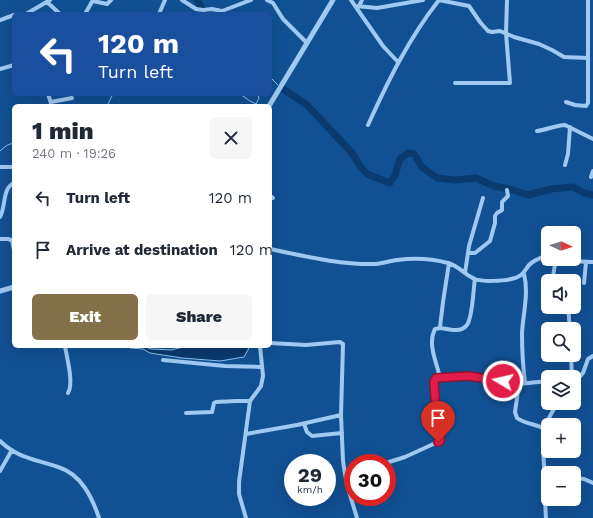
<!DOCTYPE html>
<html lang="en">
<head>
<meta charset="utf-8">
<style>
	:root { --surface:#fff; --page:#f6f6f7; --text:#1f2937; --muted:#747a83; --accent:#84714a }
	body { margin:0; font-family:"Work Sans",sans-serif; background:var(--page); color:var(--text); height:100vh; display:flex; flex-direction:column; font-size:15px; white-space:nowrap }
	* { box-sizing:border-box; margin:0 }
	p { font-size:13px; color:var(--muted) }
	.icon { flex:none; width:22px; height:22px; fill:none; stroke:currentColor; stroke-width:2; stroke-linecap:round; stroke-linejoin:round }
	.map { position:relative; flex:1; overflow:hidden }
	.side { position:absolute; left:12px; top:104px; width:260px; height:244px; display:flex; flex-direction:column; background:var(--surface); border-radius:6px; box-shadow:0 4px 16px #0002 }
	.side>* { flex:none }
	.hud { position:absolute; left:12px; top:12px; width:260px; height:84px; border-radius:6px; box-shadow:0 4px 16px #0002; background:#1a4fa0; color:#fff; overflow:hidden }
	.needle { width:26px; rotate:93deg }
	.buttons { position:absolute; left:541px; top:226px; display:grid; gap:8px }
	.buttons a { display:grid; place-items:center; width:40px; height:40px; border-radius:6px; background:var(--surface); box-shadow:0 4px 16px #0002; font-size:20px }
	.speed { position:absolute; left:284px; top:454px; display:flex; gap:8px; font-size:20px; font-weight:700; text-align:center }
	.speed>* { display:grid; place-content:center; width:52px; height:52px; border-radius:50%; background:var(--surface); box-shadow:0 4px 16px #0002; line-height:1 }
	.speed small { font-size:10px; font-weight:400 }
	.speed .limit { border:6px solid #d22; background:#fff; color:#111 }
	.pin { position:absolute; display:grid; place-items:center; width:34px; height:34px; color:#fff; margin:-41px -17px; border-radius:50% 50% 50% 0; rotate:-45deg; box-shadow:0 0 4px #0007 }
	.pin .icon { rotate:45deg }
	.me { position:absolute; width:44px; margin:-22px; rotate:279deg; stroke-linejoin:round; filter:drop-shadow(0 0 3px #0008) }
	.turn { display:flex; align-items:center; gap:14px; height:84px; padding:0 20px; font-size:18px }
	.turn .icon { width:52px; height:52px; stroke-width:2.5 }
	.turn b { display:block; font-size:28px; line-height:34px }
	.round { display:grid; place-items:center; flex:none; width:42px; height:42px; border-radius:6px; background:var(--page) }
	.head { display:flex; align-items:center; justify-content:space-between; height:68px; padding:0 20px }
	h1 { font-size:24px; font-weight:800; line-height:30px }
	.cta { display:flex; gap:8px; margin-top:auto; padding:8px 20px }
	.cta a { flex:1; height:46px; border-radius:6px; background:var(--accent); color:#fff; font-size:16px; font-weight:800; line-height:46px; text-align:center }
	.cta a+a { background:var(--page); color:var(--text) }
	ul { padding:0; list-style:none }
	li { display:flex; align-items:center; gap:12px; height:52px; padding:0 20px }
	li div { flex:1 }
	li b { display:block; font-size:15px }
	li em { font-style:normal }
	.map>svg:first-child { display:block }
	.water { fill:#0a3a6f; stroke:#90c5f6 }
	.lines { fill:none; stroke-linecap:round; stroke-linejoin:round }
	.stream { stroke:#90c5f6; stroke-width:1 }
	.river { stroke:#0a3a6f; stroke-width:7 }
	.minor { stroke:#9fc9f3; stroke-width:4 }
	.tertiary { stroke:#9fc9f3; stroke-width:5 }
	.route-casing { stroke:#92132f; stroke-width:10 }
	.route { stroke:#e11d48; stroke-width:7 }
</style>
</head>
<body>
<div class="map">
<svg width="593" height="518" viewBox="0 0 593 518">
	<rect width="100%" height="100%" fill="#115093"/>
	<!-- water -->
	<path class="water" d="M135 346H143L151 349 171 350 187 346H249L248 350 244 357 220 361 182 358 150 353 143 349 130 348Z"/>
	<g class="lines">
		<!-- stream -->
		<path class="stream" d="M270 77 278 85
			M240 94 250 101 256 104 259 98 258 94
			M107 106 113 94
			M0 151C6 146 6 145 14 143"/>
		<!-- river -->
		<path class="river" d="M197 0 203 10 209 14
			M283 89 307 105 353 154 360 166 367 174 390 183 395 175 400 159 408 153 414 154 422 167 437 178 455 180 476 178 494 186 509 189 528 195 551 189 573 187 584 193 593 195"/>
		<!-- minor -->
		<path class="minor" d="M182 0 196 9 203 10 212 9 222 11 251 0
			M267 0 273 3 283 19 307 43
			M351 0 383 46 398 62
			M439 0 469 6 480 22 488 31 492 32 500 31 514 37 539 44 552 50 564 57 588 58
			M93 1 107 4 111 0
			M47 2 60 14
			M356 6 377 8 423 0
			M359 6 362 0
			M26 14 50 0
			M85 14 93 0
			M159 14 165 0
			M0 20 14 15
			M0 69 14 65
			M455 83H510L506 33 507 0
			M48 94 52 106
			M51 102 72 98
			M566 102 575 105 586 106 588 103V0
			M368 125C388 81 409 38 439 0
			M537 131C546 130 557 125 565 125L593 139
			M565 165 568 154 570 127
			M0 167H14
			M591 177 593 171
			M270 196 273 198
			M0 217C6 207 2 188 14 183
			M0 239H8L14 241
			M12 240 14 250
			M270 249C304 256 340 265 376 264 383 263 390 261 397 260 413 258 433 259 448 263 459 266 465 275 475 279 482 282 503 281 511 279 522 277 523 273 529 265 534 260 542 257 548 255
			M468 253H475L490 241 495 223V216L497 213 502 210V202L508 196 507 190
			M556 259 553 276 557 281
			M563 259 568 261 593 262
			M465 273 469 246 483 198
			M524 274C529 293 523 314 522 333 522 350 523 367 525 383
			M584 283 586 262
			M568 307 570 329
			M440 327 443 302 449 263
			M270 343 306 345 340 342 343 344 341 415 343 461 345 474
			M65 346C67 359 74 383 68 393
			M571 355 572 377
			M163 360 225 366 262 367
			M440 378C437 363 427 344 435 329 443 326 448 331 456 330 460 330 464 329 467 325 473 316 473 290 475 279
			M574 383 583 373 588 359 593 356
			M519 384 515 412 517 418C525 424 536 424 545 429
			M186 413 212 412 214 403 216 402 236 401H250
			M304 424 307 432 312 436 342 433
			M246 434 297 425 341 415
			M0 441C19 459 35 459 58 467 81 474 92 497 99 518
			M386 463 405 457 440 441 441 430 437 413 434 382 436 378 468 376 519 384 548 381
			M0 471 12 450
			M353 472 345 474 350 495 357 518
			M545 478C544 462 541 442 546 425 548 418 554 410 557 403
			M574 478 584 479 593 483
			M246 518 239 494V482L250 401 261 386 263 376 260 346
			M546 518 544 483 545 478 548 477"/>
		<!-- tertiary -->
		<path class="tertiary" d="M269 106 333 0
			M0 291 14 287"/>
	</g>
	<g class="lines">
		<defs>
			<path id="route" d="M438 442 440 441 441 430 436 412 434 382 436 378 468 376 503 381"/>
		</defs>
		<!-- route casing -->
		<use href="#route" class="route-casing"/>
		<!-- route -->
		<use href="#route" class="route"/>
	</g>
</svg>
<div class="buttons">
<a><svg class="needle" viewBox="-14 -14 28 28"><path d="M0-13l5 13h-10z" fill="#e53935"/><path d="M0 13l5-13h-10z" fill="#747a83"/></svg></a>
<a><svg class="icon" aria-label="sound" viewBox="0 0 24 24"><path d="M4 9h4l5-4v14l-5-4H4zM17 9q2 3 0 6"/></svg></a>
<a><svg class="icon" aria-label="search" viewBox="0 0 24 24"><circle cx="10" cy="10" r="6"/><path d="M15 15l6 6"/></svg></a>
<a><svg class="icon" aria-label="layers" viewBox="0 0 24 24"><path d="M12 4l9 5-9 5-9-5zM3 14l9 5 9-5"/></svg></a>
<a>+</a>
<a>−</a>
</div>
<div class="speed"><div>29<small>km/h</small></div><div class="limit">30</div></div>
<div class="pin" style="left:438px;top:442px;background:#d93025"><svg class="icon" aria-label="arrive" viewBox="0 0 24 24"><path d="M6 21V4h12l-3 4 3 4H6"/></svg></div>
<svg class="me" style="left:503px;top:381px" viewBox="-20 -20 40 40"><circle r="17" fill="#e11d48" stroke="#fff" stroke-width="3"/><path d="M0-11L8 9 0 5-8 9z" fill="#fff"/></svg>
<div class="hud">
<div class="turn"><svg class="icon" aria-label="left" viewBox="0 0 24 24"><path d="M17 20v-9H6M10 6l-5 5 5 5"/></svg><div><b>120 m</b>Turn left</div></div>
</div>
<section class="side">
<div class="head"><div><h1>1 min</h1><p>240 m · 19:26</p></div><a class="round"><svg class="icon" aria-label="close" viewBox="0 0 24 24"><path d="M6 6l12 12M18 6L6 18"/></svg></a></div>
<ul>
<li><svg class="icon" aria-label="left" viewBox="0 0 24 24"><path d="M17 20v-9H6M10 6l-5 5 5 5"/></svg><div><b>Turn left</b></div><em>120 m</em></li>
<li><svg class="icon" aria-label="arrive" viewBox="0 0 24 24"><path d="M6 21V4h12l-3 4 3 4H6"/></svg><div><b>Arrive at destination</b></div><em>120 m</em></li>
</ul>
<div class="cta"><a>Exit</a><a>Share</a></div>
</section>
</div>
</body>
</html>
